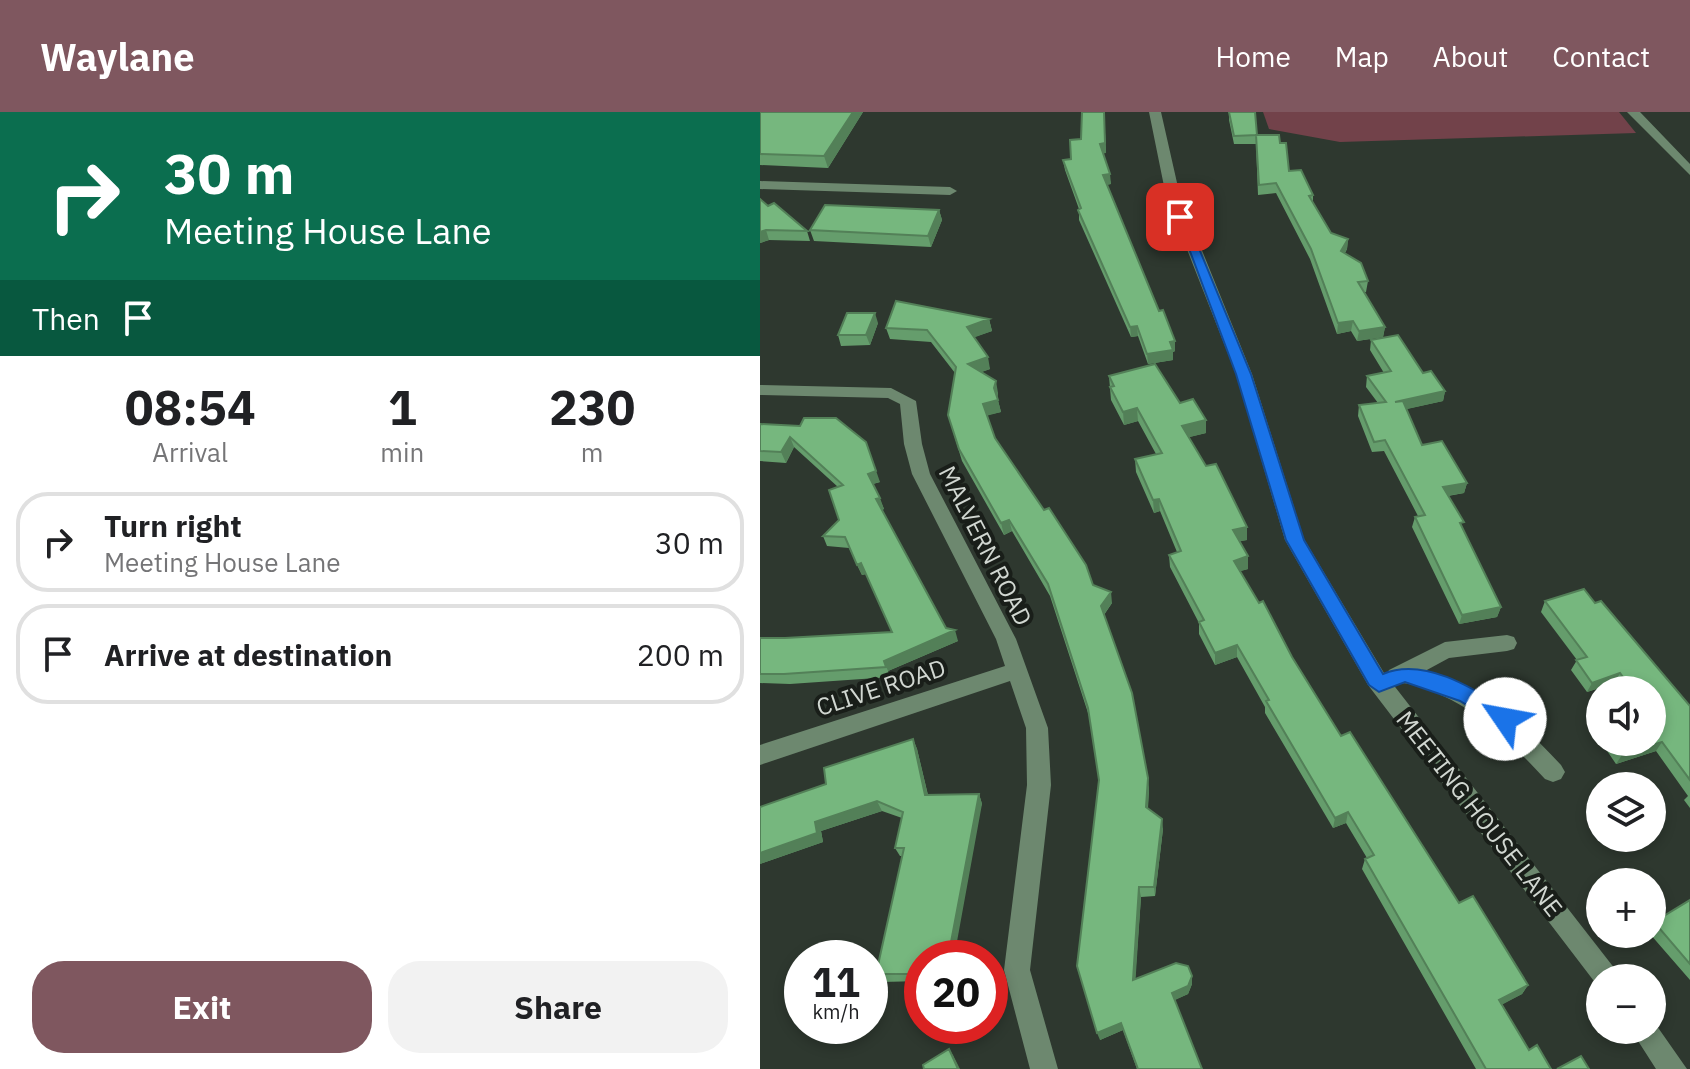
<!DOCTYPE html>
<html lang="en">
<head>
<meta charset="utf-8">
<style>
	:root { --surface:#fff; --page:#f2f2f2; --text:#202124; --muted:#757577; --line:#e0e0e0; --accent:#7f575f }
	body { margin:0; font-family:"IBM Plex Sans",sans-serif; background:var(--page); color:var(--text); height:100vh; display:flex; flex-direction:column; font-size:30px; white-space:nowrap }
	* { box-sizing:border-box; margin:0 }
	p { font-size:26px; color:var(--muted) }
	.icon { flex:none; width:44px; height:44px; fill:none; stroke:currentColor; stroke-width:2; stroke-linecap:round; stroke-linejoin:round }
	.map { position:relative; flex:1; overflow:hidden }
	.panel { display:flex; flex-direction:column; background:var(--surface); width:760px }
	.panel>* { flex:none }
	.guide { background:#0b6e4f; color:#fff; overflow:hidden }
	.controls { position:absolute; left:826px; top:564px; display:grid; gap:16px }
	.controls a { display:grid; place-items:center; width:80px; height:80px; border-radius:50%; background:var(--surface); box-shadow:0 4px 12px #0003; font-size:40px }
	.speed { position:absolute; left:24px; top:828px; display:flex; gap:16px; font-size:40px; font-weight:700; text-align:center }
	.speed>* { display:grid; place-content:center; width:104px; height:104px; border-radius:50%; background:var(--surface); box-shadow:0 4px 12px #0003; line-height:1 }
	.speed small { font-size:20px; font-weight:400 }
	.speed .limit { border:12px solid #d22; background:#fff; color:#111 }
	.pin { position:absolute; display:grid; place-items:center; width:68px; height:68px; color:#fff; margin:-34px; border-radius:16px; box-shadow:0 4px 12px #0006 }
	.me { position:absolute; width:88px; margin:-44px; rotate:303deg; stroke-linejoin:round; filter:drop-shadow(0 0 6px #0008) }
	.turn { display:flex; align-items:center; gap:28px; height:168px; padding:0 32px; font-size:36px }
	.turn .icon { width:104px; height:104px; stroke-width:2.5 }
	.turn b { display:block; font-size:56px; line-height:68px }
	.then { display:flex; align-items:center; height:76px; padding:0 32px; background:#0003; gap:16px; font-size:30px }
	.eta { display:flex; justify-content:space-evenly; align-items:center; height:136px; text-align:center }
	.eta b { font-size:48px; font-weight:700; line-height:56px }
	.cta { display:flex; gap:16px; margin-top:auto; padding:16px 32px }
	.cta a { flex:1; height:92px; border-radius:32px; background:var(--accent); color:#fff; font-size:32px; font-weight:700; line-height:92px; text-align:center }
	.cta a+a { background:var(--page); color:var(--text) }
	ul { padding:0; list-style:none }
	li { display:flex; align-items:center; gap:24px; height:100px; margin:0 16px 12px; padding:0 16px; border:4px solid var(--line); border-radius:32px }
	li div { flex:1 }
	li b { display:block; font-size:30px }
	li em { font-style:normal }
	header { display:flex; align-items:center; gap:48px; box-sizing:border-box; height:112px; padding:0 40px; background:var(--accent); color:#fff }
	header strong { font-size:38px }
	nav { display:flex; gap:44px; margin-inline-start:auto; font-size:28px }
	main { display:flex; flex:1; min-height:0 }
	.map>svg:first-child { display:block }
	.green { fill:#72424a }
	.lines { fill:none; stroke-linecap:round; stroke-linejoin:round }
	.minor { fill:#6d886f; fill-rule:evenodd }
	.wall { fill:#659d6c }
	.shaded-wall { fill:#538058 }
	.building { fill:#76b77e; stroke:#538058; stroke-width:2 }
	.route { fill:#1a73e8; stroke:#114b97; stroke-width:2 }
	.labels { text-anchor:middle; stroke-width:8; stroke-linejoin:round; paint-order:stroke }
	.street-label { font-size:24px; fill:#d1d7d1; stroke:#191e19 }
</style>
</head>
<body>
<header>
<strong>Waylane</strong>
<nav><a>Home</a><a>Map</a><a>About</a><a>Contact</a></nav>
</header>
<main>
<section class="panel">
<div class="guide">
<div class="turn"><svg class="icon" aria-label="right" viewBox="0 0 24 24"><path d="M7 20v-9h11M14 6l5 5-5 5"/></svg><div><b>30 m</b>Meeting House Lane</div></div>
<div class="then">Then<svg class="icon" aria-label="arrive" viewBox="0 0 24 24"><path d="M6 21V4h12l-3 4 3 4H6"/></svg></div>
</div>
<div class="eta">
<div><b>08:54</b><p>Arrival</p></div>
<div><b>1</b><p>min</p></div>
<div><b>230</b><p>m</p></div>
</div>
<ul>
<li><svg class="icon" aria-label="right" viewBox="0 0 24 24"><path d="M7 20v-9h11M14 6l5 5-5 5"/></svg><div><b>Turn right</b><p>Meeting House Lane</p></div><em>30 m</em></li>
<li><svg class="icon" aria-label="arrive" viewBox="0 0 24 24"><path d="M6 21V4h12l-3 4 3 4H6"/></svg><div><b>Arrive at destination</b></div><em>200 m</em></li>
</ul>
<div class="cta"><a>Exit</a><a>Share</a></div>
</section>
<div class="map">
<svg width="930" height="957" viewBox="0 0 930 957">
	<rect width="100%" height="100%" fill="#2e382f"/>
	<!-- green -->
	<path class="green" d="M503 0H859L876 21 580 30 509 17Z"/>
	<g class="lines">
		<!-- minor -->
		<path class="minor" d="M389 0H401L420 84 492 262 544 427 624 561 626 564 629 558 685 530 747 523 754 525 757 531 754 537 747 539 689 546 665 559C725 579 758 607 801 653L805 660 801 667 793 670 785 667C746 625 707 586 649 572 643 570 639 573 632 571L855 857 859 866H840V877L608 573 525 428 476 262 406 84Z
			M867 0H880L930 52V63Z
			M0 69 190 75 197 79 190 83 0 77Z
			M0 273 131 276 156 289 162 332 170 362 256 527 288 616 291 673 270 858 298 957H270L244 858 267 673 266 616 250 569 0 653V633L245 554 236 527 152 362 144 332 140 292 128 286 0 283Z
			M892 907 927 957H896L871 918H892Z"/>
	</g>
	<!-- wall -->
	<path class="wall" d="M0 0H103L68 56 0 53Z
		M344 0 346 41H343L351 72 346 73 415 239 413 240V248L388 252 378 224 371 225 319 108V97L305 58 303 48 311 47 321 27Z
		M469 0 497 23 520 31 529 59 553 83V90L571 121 588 127 587 137 585 141 608 169 606 180H604L625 215 623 225 597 229 591 219 577 222 550 147 516 81 498 83 496 32H474L469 8Z
		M8 94 47 119 50 129 9 128 0 131Z
		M179 98 182 108 171 135 54 129 50 118Z
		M229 207 232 219 214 225 230 257 221 260 238 281 237 285 241 300 227 303 235 326 333 473 352 491 344 503 389 677 388 696 403 717 395 784 381 785 375 867 432 864V872L428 882 414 888 442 957H377L363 918 340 928 339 668 329 604 290 484 252 419 244 423 202 349 188 303 195 261 171 230 130 227 126 216Z
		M118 211 110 233 81 234 78 223Z
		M611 228 663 261 685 279 683 289 646 297 662 333 707 371 704 381 688 384 702 417 741 495 737 505 699 512 652 415 655 405 658 404 624 339 612 340 598 304 599 293 618 291 606 275 607 264 624 261 610 238Z
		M349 264 420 291 446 321 429 325 487 428 479 429 488 457 480 459 532 545 581 624 699 791 768 873 762 882 742 892 769 938 791 957H716L602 757 605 747 607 746 586 711 573 716 505 601V595L477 545 455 553 439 522V511L410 455 409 443 417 440 400 399 394 401 376 360 375 347 396 342 378 309 364 313 351 288Z
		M0 312 40 314 120 370 113 372 124 397 122 398 186 516 198 529 128 559 131 565 30 572 0 571V526H25L132 520 106 462 102 463 89 436 67 434 63 424 79 408 78 375 34 335 26 351 0 349Z
		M785 489 835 491 930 594V696L924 688 928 684 896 639 856 652 841 630H892V578H860L855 571 827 580 811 558 817 548 781 500Z
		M153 627 157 637 168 683 219 682 222 692 162 846V869L122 870 116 862 142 744H140L135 736 142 706 122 699 61 719 63 730 0 752 66 672Z
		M930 788V868L890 822H892V813L894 810Z"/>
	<!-- shaded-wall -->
	<path class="shaded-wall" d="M93 0H103L68 56 64 44Z
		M344 0 346 41 341 42 340 32Z
		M350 62 351 72 344 73 343 63Z
		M179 98 182 108 171 135 168 124Z
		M6 118 9 128 0 131V120Z
		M588 127 587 137 580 149 581 139Z
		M115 201 118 211 110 233 106 223Z
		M229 207 232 219 210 227 207 215Z
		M593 209 591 219 577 222 578 211Z
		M377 214 378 224 371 225 370 215Z
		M625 215 623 225 597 229 599 219Z
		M415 229V239L413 240V248L388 252 387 242 410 230Z
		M228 245 230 257 211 264 208 252Z
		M236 269 238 281 237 288 234 276Z
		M685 279 683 289 634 300 635 290Z
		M238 288 241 300 226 304 223 292Z
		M377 296 378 309 364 313 363 300Z
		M446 308V321L422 327V314Z
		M30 325 34 335 26 351 21 340Z
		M106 330 120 370 112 372 108 362Z
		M707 371 704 381 680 385 683 375Z
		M120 386 124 397 120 398 116 387Z
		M399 387 400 399 394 401 393 388Z
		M249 408 252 419 244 423 241 411Z
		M487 415V428L472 431 473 418Z
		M488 444V457L474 461V449Z
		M101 451 106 462 102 463 97 453Z
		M351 480 352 491 342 505 341 494Z
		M741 495 737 505 699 512 702 503Z
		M195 518 198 529 128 559 124 549Z
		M477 533V545L455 553V541Z
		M860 561 855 571 827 580 832 571Z
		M153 627 157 637 170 692 165 683Z
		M902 630 896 639 856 652 862 643Z
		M388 666 389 677 387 705 386 695Z
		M219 682 222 692 194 846H188Z
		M117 689 122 699 61 719 63 730 0 752V741L55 710Z
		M588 700 586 711 573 716 575 706Z
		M402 707 403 717 395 784 394 775Z
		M379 775 381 785 375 876 373 868Z
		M432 864V872L428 882 413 889 412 881Z
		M768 873 762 882 734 897 739 888Z
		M361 911 363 918 340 928 337 921Z
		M189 937 193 943 200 957H198Z"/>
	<!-- building -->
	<path class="building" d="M0 0H93L64 44 0 42Z
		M322 0H344L345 31 340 32 350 62 343 63 399 199 403 198 415 229 410 230 413 238 387 242 377 214 370 215 318 98 321 96 303 48 311 47 310 28 321 27Z
		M469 0H495L497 23 474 24Z
		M496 23H519L520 31H526L529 59 541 58 553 83 549 84 571 121 588 127 581 139 601 151 608 169 598 170 625 215 599 219 593 209 578 211 551 137 516 71 499 73Z
		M0 87 8 94 14 91 47 119 6 118 0 120Z
		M65 93 179 98 168 124 50 118Z
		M136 189 229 207 207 215 228 245 208 252 236 269 234 276 238 288 223 292 235 326 284 398 289 396 326 453 333 473 351 480 341 494 372 581 388 666 386 695 402 707 394 775H379L373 868 416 851 428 854 432 864 428 874 412 881 442 957H378L361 911 337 921 317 854 339 668 328 596 288 472 249 408 241 411 199 337 188 303 196 255 167 218 126 216Z
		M87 201H115L106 223H78Z
		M638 223 663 261 671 259 685 279 635 290 643 289 662 333 682 329 707 371 683 375 704 410 700 411 741 495 702 503 655 405 665 403 625 328 614 330 599 293 626 290 607 264 631 259 611 228Z
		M395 252 420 291 433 287 446 308 422 314 446 354 456 352 487 415 473 418 488 444 474 449 499 491 503 489 532 545 581 624 590 620 699 791 713 784 768 873 739 888 769 938 777 933 791 957H726L605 747 614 743 588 700 575 706 506 589 509 588 477 533 455 541 439 510 444 508 409 443 421 439 399 387 393 388 375 347 402 341 377 296 363 300 350 275 354 274 349 264Z
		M44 306H76L106 330 116 359 108 362 120 386 116 387 186 516 195 518 124 549 126 555 24 562H0V526H25L132 520 101 451 97 453 85 425 63 424 79 408 69 378 83 373 30 325 21 340 0 339V312L40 314Z
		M824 477 835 491 841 489 930 594V668L902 630 862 643 853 630H892V578H872L860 561 832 571 816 548 827 545 785 489Z
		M153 627 165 683 219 682 188 846H162V862H116L144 736H135L143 700 117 689 55 710 57 721 0 741V695L66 672 64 656Z
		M930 788V852L894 810Z
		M189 937 198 957H164L163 953Z
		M821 944 829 957H797Z"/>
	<!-- route -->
	<path class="route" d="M416 102 426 105 491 262 544 428 623 562C665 544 716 578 753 601L756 607 753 613H738L700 589 645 570 619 580 609 573 526 428 476 262Z"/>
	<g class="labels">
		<!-- street labels -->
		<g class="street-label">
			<text transform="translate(225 434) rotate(63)" y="8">MALVERN ROAD</text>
			<text transform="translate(121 576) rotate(-18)" y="8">CLIVE ROAD</text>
			<text transform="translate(719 702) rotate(52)" y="8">MEETING HOUSE LANE</text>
		</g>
	</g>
</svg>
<div class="controls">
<a><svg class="icon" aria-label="sound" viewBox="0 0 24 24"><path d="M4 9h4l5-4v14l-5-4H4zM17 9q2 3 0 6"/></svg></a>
<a><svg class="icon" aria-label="layers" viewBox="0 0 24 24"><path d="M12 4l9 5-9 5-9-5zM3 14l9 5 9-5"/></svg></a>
<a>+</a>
<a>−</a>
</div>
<div class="speed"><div>11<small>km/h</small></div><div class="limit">20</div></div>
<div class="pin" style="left:420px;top:105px;background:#d93025"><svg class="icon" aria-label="arrive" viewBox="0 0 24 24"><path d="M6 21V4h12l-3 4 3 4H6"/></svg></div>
<svg class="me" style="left:745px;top:607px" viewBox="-20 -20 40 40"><circle r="19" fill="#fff"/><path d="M0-13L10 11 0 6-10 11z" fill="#1a73e8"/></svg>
</div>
</main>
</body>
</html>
